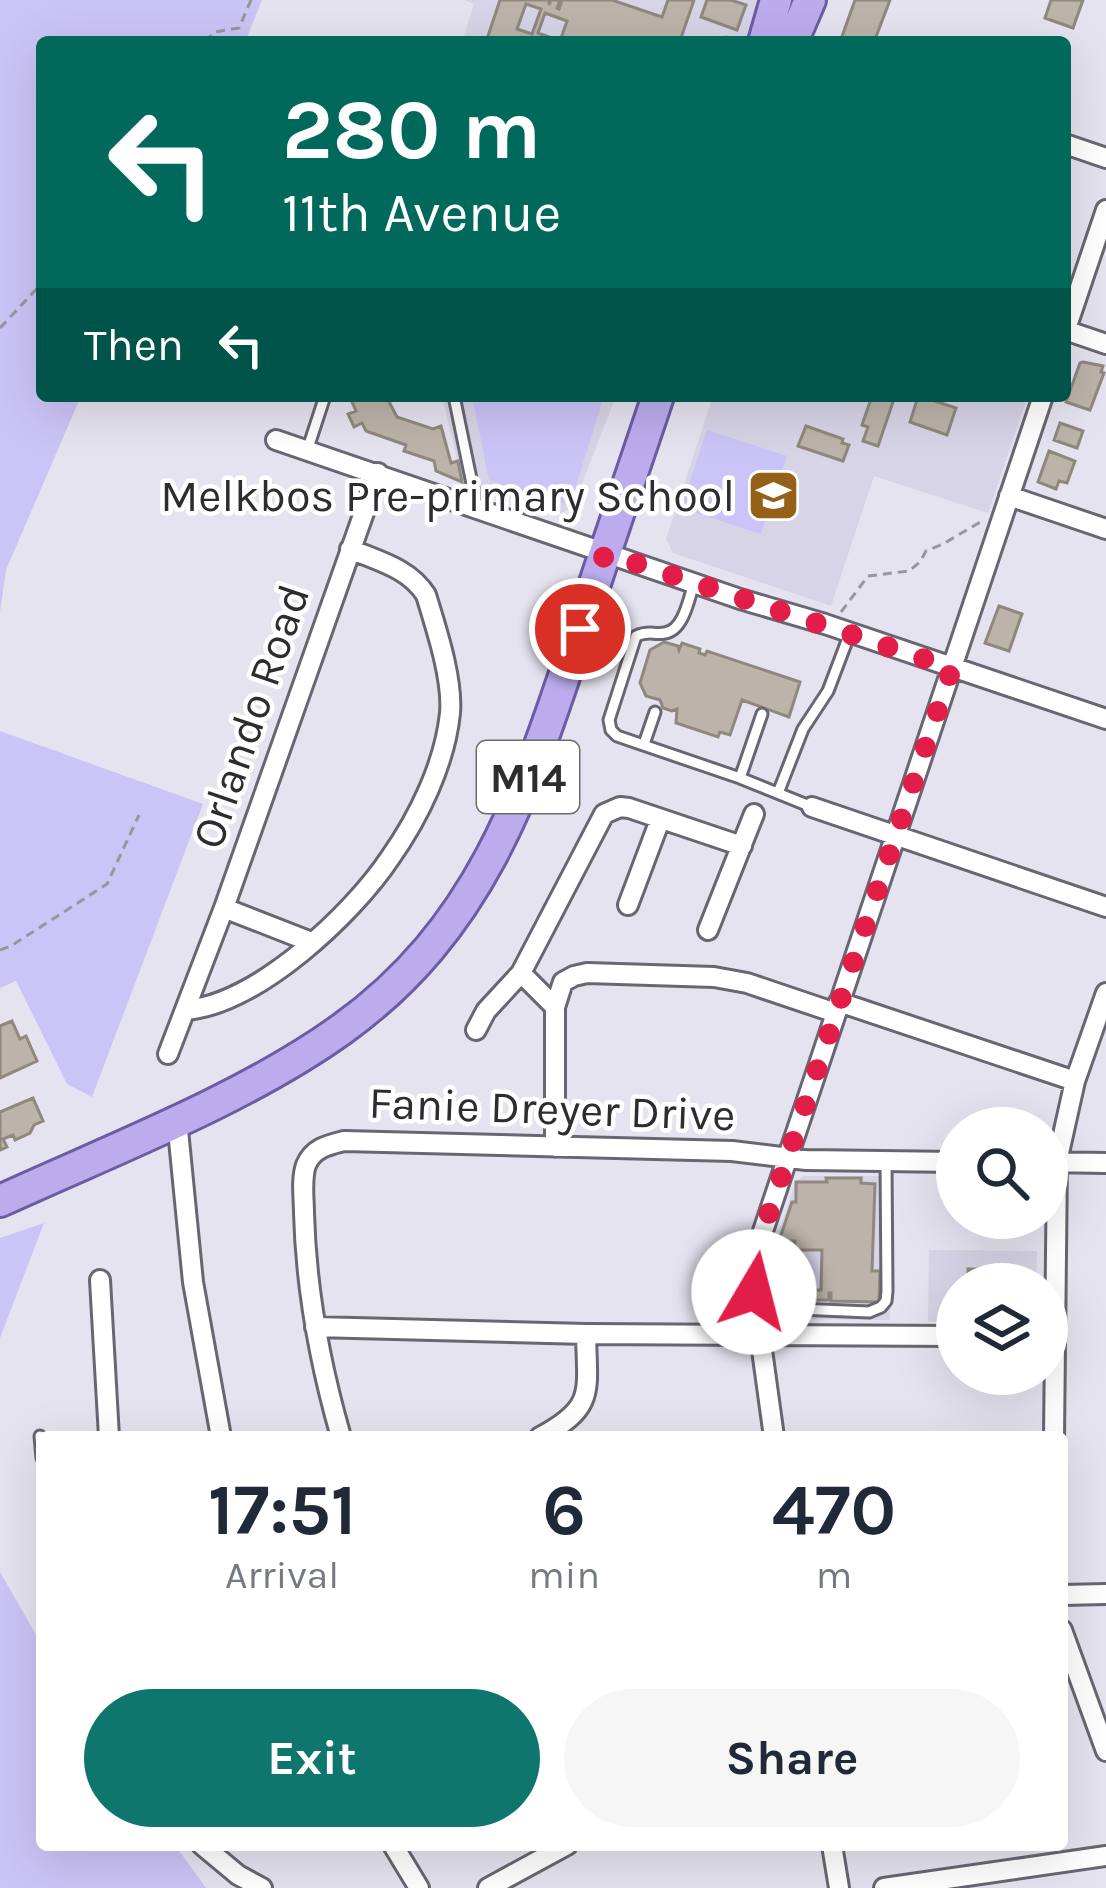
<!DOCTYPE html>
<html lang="en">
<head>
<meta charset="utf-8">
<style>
	:root { --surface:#fff; --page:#f6f6f7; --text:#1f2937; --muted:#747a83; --accent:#0f766e }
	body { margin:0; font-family:Karla,sans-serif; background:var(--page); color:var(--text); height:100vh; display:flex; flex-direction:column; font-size:45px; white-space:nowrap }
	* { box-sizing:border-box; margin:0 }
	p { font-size:39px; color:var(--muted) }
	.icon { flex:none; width:66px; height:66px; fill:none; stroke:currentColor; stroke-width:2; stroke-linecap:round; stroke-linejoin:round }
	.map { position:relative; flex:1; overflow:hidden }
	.side { position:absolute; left:36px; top:1431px; width:1032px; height:420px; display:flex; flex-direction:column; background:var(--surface); border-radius:12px; box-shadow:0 12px 48px #0002 }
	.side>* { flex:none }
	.guide { position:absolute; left:36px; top:36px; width:1035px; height:366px; border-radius:12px; box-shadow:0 12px 48px #0002; background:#00695c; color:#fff; overflow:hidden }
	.fabs { position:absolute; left:936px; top:1107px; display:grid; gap:24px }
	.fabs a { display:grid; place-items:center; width:132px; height:132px; border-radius:50%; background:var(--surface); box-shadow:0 12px 48px #0002; font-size:60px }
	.pin { position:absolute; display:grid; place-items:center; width:102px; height:102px; color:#fff; margin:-51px; border:6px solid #fff; border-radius:50%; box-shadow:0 3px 12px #0007 }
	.me { position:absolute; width:132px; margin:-66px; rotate:8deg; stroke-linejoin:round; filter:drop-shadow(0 0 9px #0008) }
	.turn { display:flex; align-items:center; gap:42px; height:252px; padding:0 48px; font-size:54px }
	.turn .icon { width:156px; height:156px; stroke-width:2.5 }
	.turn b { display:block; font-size:84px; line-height:102px }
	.then { display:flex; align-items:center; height:114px; padding:0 48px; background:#0003; gap:24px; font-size:45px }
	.eta { display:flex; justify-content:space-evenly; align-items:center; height:204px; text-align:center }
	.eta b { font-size:72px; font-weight:700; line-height:84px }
	.action { display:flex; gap:24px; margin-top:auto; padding:24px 48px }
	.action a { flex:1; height:138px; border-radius:72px; background:var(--accent); color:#fff; font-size:48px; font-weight:700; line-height:138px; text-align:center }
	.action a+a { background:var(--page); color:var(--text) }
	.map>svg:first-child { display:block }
	.built { fill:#d6d4e6 }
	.green { fill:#cbc4f6 }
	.building { fill:#bcb3aa; stroke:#90887f; stroke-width:3; fill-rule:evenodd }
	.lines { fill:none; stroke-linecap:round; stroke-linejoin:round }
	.lane-casing { stroke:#686771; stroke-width:15 }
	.street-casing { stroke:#686771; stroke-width:24 }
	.primary-casing { stroke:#6b5ca3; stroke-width:36 }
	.path { stroke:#97969e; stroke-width:3; stroke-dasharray:9 6; stroke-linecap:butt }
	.lane { stroke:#fff; stroke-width:9 }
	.street { stroke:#fff; stroke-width:18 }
	.primary { stroke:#bbaced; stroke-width:30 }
	.route { stroke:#e11d48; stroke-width:21; stroke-dasharray:0 37.8 }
	.labels { text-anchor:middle; stroke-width:9; stroke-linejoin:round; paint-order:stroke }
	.shield { fill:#fff; stroke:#6c6c6f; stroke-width:3 }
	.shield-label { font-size:42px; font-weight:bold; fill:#2d2d31 }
	.poi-label { font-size:45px; fill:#2d2d31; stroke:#fff; text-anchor:end }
	.street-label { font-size:45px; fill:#2d2d31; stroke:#fff }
</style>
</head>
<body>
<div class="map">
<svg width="1106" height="1888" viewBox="0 0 1106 1888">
	<rect width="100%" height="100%" fill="#e5e3ef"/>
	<!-- built -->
	<path class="built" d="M464 0H762L748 42H462L474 4Z
		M442 396H616L573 507 558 514 462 481Z
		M713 396H1028L988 513 874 476 831 606 673 553 666 539Z
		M804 1176H891L890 1320 785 1319 771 1307 766 1269 796 1181Z
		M929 1250 1037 1251 1036 1284H957V1322H928Z"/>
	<!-- green -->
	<path class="green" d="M0 0H262L245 42H42V396H81L6 570 0 612Z
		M472 396H604L570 505 489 480Z
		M707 430 787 456 761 534 681 508Z
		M0 731 203 804 92 1097 67 1084 16 981 0 988Z
		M44 1223 39 1236 0 1338V1238Z
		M0 1572 42 1645V1845H175L206 1888H0Z"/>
	<!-- building -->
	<path class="building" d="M500 0H549V5L551 0H560L557 8 559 9 562 0H612L662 17 668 0H694L680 41 684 42H486ZM526 4 541 9 532 34 517 29ZM545 13 567 21 560 41 538 33Z
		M707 0H731L746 5 737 30 701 17Z
		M855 0H890L874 42H840Z
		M1051 0H1083L1073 28 1045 18Z
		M1083 362 1103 366 1101 372 1104 373 1090 410 1066 402 1080 363Z
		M354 396H386L397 417 433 429 441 426 451 463 458 461 462 482 436 471 434 461 404 451 406 445 366 431 362 423 354 427 348 414 356 411 352 402Z
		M872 396H895L878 446 863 441 868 427 862 425Z
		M904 396H920L956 408 947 435 910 422 917 400Z
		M1060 423 1083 431 1077 448 1054 440Z
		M806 426 843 439 842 443 849 445 843 461 798 446Z
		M1049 451 1075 461 1067 483 1059 481 1056 489 1038 482Z
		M999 606 1022 614 1009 651 985 643Z
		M664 642 678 646 679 650 682 643 700 649 699 653 705 655 707 651 800 682 789 717 742 700 730 735 720 732 718 737 676 723 677 709 672 711 663 708 660 700 646 696 640 683 650 650Z
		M12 1021 20 1039 26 1036 37 1061 0 1078V1026Z
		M33 1098 43 1121 34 1125 30 1133 15 1140 13 1135 3 1139 7 1147 0 1150V1112Z
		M826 1178H861V1183L875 1184 872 1271H880L879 1302 831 1301V1293H829V1300H795V1290H821L822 1250H798L795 1248V1241H779L792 1202H796V1182H827Z
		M968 1269 1027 1270V1284H968Z"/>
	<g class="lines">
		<defs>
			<path id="lane" d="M454 396 477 508
				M307 451 325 396
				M694 583C689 598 684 630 665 633 653 635 649 630 636 636L609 720 611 730 617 736 740 778 812 807
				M644 744 655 712
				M740 778 762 714
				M778 793 803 729 828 691 850 633
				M785 1278 786 1298 798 1309 869 1312 881 1307 886 1301 887 1291 886 1161
				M40 1436 42 1458"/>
			<path id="street" d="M1065 144 1106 158
				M1065 330 1106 344
				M1065 332 1106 210
				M276 440 740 599 825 624 1106 719
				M1009 496 1106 529
				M812 807 1106 907
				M628 905 660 820
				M224 908 311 942
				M708 930 754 814
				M521 973 555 1007
				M839 1002 1075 1081
				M186 1010C257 1004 352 915 390 858 419 817 445 763 450 713 453 679 436 628 426 595 409 568 378 561 350 549
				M476 1030 486 1011 521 973 604 814 620 807 629 808 742 846
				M168 1054 224 908 378 473
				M177 1120 193 1282 221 1437
				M555 1147V1007L563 982 574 976 587 973 714 977 747 983 836 1013
				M1047 1162 1106 1163
				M100 1280 109 1437
				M315 1327 586 1334 957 1336
				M341 1437C320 1364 306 1289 304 1213 304 1198 301 1180 306 1165 313 1148 328 1145 344 1141L732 1151 806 1160 957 1162
				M540 1437C596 1407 587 1392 586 1334
				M774 1437 754 1292 757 1249 1043 396
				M1054 1437 1057 1162 1075 1081 1106 993
				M1062 1595 1106 1594
				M1062 1630 1106 1751
				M202 1845 238 1875 262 1888
				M393 1845 419 1888
				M832 1845 839 1888
				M488 1888 567 1845
				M884 1888 1106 1856"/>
			<path id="primary" d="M764 42 776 0
				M792 42 810 0
				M0 1201C111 1150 243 1100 342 1029 484 927 527 787 580 629 605 551 632 474 658 396"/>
		</defs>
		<!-- lane casing -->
		<use href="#lane" class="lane-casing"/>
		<!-- street casing -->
		<use href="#street" class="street-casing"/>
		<!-- primary casing -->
		<use href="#primary" class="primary-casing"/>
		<!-- path -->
		<path class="path" d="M206 42 214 32 239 28 251 0
			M721 42 726 37 739 41
			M0 328 42 283
			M841 612 868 576 909 571 920 562 926 551 943 544 982 521
			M0 950 11 946 107 884 139 815"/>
		<!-- lane -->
		<use href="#lane" class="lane"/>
		<!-- street -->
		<use href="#street" class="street"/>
		<!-- primary -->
		<use href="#primary" class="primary"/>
	</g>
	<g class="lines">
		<!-- route -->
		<path class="route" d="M580 629 605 553 952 668 757 1249 754 1292"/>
	</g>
	<!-- icons -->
	<defs>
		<symbol id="school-square" viewBox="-11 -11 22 22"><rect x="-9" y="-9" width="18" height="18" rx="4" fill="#956017" stroke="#fff"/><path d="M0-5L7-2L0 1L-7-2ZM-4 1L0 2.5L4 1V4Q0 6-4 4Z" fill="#fff"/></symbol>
	</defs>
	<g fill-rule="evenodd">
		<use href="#school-square" x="744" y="466" width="59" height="59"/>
	</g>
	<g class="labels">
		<!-- shield labels -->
		<rect class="shield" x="477" y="741" width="102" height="72" rx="9"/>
		<g class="shield-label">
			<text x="528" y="792">M14</text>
		</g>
		<!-- poi labels -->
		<g class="poi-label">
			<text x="735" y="511">Melkbos Pre-primary School</text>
		</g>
		<!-- street labels -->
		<g class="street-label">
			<text transform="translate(250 716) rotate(-71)" y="16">Orlando Road</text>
			<text transform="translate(552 1108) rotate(2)" y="16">Fanie Dreyer Drive</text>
		</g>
	</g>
</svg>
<div class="fabs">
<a><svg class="icon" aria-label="search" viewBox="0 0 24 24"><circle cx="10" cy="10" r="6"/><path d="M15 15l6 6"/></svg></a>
<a><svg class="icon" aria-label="layers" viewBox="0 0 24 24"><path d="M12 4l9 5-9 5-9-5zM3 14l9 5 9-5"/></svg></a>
</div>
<div class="pin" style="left:580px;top:629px;background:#d93025"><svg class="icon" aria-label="arrive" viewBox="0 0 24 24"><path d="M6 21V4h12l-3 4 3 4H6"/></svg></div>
<svg class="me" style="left:754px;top:1292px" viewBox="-20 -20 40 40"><circle r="19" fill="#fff"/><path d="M0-13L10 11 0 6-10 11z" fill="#e11d48"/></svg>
<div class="guide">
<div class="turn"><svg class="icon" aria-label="left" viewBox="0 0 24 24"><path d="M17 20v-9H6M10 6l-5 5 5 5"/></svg><div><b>280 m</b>11th Avenue</div></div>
<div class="then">Then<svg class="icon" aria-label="left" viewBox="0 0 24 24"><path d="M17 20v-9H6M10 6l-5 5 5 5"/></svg></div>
</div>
<section class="side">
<div class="eta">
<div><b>17:51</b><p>Arrival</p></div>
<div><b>6</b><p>min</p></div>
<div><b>470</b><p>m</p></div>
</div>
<div class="action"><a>Exit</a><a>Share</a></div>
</section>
</div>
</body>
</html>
